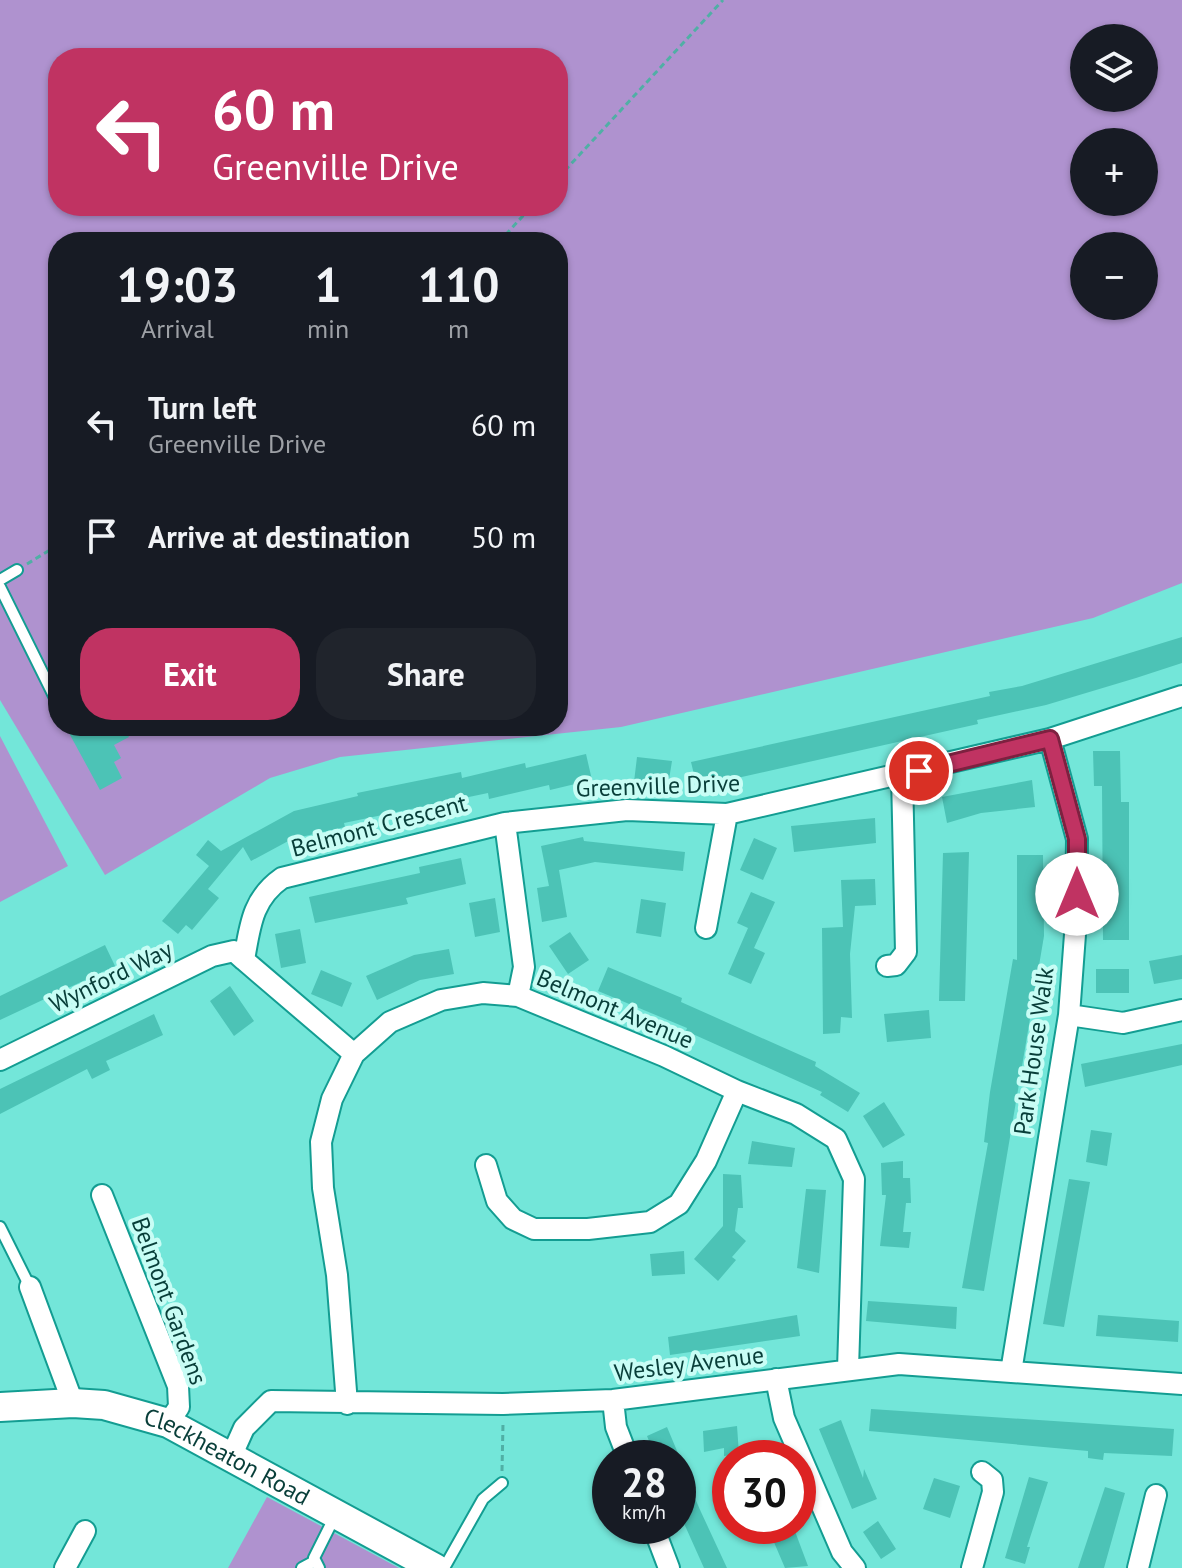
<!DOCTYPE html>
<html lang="en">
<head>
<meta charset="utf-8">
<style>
	:root { --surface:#171b24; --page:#20242c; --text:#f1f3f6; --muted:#9ea1a6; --accent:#c03362 }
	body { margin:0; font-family:"PT Sans",sans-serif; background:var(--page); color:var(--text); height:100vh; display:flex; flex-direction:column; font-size:30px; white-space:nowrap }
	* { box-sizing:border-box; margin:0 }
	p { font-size:26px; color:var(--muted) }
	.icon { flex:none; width:44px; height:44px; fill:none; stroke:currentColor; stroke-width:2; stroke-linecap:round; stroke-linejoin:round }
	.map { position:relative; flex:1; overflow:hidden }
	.panel { position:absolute; left:48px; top:232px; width:520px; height:504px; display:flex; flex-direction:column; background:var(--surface); border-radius:32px; box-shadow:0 2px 6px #0004 }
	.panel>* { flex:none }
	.top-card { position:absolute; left:48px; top:48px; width:520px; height:168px; border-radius:32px; box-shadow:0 2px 6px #0004; background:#c03362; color:#fff; overflow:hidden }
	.controls { position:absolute; left:1070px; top:24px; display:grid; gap:16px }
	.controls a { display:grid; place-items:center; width:88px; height:88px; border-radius:50%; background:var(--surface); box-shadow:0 2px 6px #0004; font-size:40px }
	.speed { position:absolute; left:592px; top:1440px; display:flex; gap:16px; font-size:40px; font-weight:700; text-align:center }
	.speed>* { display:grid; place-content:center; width:104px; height:104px; border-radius:50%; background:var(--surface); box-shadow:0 2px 6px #0004; line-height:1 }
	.speed small { font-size:20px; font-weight:400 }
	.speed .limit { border:12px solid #d22; background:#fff; color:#111 }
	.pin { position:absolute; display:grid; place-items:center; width:68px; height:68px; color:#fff; margin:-34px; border:4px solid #fff; border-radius:50%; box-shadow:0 2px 8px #0007 }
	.me { position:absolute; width:88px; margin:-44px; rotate:0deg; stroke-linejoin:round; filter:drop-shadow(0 0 6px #0008) }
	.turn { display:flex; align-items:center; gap:28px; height:168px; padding:0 32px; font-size:36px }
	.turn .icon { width:104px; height:104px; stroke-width:2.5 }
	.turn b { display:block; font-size:56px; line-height:68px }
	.eta { display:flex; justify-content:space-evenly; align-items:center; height:136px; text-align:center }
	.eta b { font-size:48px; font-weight:700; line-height:56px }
	.cta { display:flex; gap:16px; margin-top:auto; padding:16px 32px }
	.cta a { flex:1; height:92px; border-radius:32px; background:var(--accent); color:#fff; font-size:32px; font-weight:700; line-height:92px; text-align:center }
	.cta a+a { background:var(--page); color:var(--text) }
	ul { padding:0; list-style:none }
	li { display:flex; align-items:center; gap:24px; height:112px; padding:0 32px }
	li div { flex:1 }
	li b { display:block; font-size:30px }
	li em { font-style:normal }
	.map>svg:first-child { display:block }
	.green { fill:#af92cf; fill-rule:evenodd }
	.building { fill:#4cc3b6 }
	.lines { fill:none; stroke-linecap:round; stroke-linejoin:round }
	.lane-casing { stroke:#139d92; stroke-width:14 }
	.street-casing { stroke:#139d92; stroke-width:24 }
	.secondary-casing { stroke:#139d92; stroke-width:32 }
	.path { stroke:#50afa5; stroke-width:3; stroke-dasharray:6 4; stroke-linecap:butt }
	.lane { stroke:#fff; stroke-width:10 }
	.street { stroke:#fff; stroke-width:20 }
	.secondary { stroke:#fff; stroke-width:28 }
	.route-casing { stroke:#7d2140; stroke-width:20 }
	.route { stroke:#c03362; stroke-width:14 }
	.labels { text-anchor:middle; stroke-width:8; stroke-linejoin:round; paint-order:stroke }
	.street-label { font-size:24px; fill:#083e39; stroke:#c8fdf5 }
</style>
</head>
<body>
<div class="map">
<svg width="1182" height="1568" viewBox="0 0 1182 1568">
	<rect width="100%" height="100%" fill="#73e6d9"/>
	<!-- green -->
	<path class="green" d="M0 0H1182V583L1093 618 621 727 340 757 270 778 105 875 0 700ZM1084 38H1144V98H1084ZM58 58H558V206H58ZM1084 142H1144V202H1084ZM58 242H558V726H58ZM1084 246H1144V306H1084Z
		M0 736 68 866 0 902Z
		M267 1497 399 1568H228Z"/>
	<!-- building -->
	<path class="building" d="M1182 637V663L1136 678 1046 705 977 720 978 724 697 787 691 762 990 696 989 692 1022 686Z
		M81 726H123L129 737 114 745 121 758 114 762 122 778 100 790 69 733Z
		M1093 751H1120L1121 802H1129V940H1103L1102 786H1094Z
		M586 754 592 780 550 790 549 785 489 799 488 793 344 823 345 827 292 839 251 861 243 847 208 889 219 898 192 930 186 925 178 934 162 921 209 866 196 855 208 840 221 851 294 811 358 796 357 793 461 772 462 778 525 763 526 768Z
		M637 757 672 761 668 786 634 782Z
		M1032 780 1035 807 981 813 947 823 942 797Z
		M875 818 876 843 794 852 791 826Z
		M583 837 584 841 685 852 683 871 595 862 559 870 567 917 542 922 537 888 549 886 541 846Z
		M754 838 777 848 763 880 740 870Z
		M969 852 965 1001H939L943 853Z
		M1017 855H1043L1044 936 984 1291 962 1288 988 1143 984 1142 990 1092 1013 959 1017 960Z
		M461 858 466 884 406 898 408 904 315 923 309 897 420 873 419 867Z
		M875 879 876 905 855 906 850 954 852 1018 841 1017 840 1033 823 1034 822 928 843 927 841 880Z
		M751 892 775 902 754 948 765 953 751 984 728 974 748 928 737 923Z
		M495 898 500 932 475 937 469 903Z
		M641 899 666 903 661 937 636 933Z
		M300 929 306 963 281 968 275 934Z
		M570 932 589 960 568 974 549 946Z
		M105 945 115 966 0 1020V996Z
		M449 949 454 974 420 980 377 1000 366 976 414 955Z
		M1182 955V979L1154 984 1149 961Z
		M608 967 682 998 681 1002 816 1062 815 1066 860 1093 848 1112 820 1095 822 1092 686 1031 687 1028 598 991Z
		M1096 969H1129V993H1096Z
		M321 970 352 983 342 1007 311 994Z
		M230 986 254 1021 234 1036 210 1001Z
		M929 1010 931 1038 887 1042 884 1014Z
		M154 1014 163 1035 106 1061 110 1070 92 1079 87 1069 0 1114V1089Z
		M1182 1044V1065L1085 1087 1081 1064Z
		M884 1102 905 1135 883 1148 863 1116Z
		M1091 1130 1112 1133 1107 1166 1086 1162Z
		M752 1141 795 1148 792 1167 748 1164Z
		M903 1161V1178H910L911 1203H906L903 1232H911L909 1248 880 1246 886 1195H882L881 1163Z
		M723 1174 741 1175 743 1208H738L735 1231 746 1241 732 1257 736 1260 718 1281 694 1259 723 1226Z
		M1069 1179 1090 1182 1064 1327 1043 1324Z
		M806 1189 826 1190 819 1273 797 1268Z
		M684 1251 685 1274 652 1276 650 1254Z
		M868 1301 957 1307 956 1329 866 1321Z
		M797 1315 800 1336 670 1355 668 1337Z
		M1098 1315 1179 1321 1178 1342 1096 1336Z
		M871 1409 1174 1429 1172 1456 1104 1453 1103 1460 1088 1458V1451L869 1431Z
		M841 1420 863 1478 864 1469 877 1499 852 1509 819 1429Z
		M737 1426 739 1454 724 1456V1448L704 1452 703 1431Z
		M667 1427 680 1458H656L647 1436Z
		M678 1460 701 1512 727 1568H704L678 1510Z
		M1029 1477 1048 1482 1027 1547H1030L1025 1564 1005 1558Z
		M934 1478 960 1486 950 1518 923 1509Z
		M1105 1487 1125 1493 1104 1568H1078Z
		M878 1521 896 1549 881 1559 863 1532Z
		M767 1526H793L808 1566 785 1568Z"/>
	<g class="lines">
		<defs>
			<path id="lane" d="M0 580 17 570
				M0 587 58 704
				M0 1227 30 1287
				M302 1568 315 1561
				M319 1568 314 1558 335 1516
				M444 1568 483 1499 502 1483"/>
			<path id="street" d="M505 823 627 810 727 814 1050 739 1182 696
				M706 928 727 814
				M887 966 896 965 906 952 902 775
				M1069 1015 1123 1023 1182 1010
				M354 1054 244 960C250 926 252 899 282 878L505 823 524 967 518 996
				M0 1060 212 956 234 951 244 960
				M486 1165 497 1201 513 1219 534 1229H588L650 1222 679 1204 706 1161 737 1091
				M102 1195 178 1386 179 1407 168 1423
				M30 1287 73 1403
				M1011 1372 1069 1015 1076 921 1077 839 1050 739
				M776 1379 784 1418 842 1552 855 1568
				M613 1400 616 1427 628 1458
				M347 1404 337 1275 323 1188 321 1142 332 1099 354 1054 390 1022 441 1000 483 993 518 996 664 1056 737 1091 796 1114 836 1139 854 1179 848 1369
				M231 1457 244 1428 271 1401 503 1404 613 1400 899 1364 1182 1384
				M653 1526 669 1568
				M65 1568 85 1531
				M972 1568 993 1492 992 1480 982 1472
				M1138 1568 1156 1495"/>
			<g id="secondary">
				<path id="s1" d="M0 1407 73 1403 104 1405 168 1423 435 1568"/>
			</g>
		</defs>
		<!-- lane casing -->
		<use href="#lane" class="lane-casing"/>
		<!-- street casing -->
		<use href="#street" class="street-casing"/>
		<!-- secondary casing -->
		<use href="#secondary" class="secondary-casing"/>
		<!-- path -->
		<path class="path" d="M558 178 723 0
			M499 242 532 206
			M27 564 58 545
			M502 1471 503 1423"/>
		<!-- lane -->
		<use href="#lane" class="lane"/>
		<!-- street -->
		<use href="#street" class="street"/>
		<!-- secondary -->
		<use href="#secondary" class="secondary"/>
	</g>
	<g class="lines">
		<defs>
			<path id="route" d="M919 771 1050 739 1077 839V894"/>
		</defs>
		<!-- route casing -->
		<use href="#route" class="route-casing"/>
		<!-- route -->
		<use href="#route" class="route"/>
	</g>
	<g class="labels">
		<!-- street labels -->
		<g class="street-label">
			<text transform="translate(658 786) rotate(-2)" y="8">Greenville Drive</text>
			<text transform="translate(379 826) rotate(-15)" y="8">Belmont Crescent</text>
			<text transform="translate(111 977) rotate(-26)" y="8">Wynford Way</text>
			<text transform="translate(615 1009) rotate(23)" y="8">Belmont Avenue</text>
			<text transform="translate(1034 1051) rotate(-82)" y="8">Park House Walk</text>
			<text transform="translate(169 1301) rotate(70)" y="8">Belmont Gardens</text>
			<text transform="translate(689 1364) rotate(-7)" y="8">Wesley Avenue</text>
			<text dy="8" stroke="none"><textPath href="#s1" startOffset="238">Cleckheaton Road</textPath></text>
		</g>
	</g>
</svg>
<div class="controls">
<a><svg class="icon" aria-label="layers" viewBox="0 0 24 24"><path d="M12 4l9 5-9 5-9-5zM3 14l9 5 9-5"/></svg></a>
<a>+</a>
<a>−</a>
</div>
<div class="speed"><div>28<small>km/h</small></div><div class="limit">30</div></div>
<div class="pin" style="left:919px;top:771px;background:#d93025"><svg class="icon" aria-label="arrive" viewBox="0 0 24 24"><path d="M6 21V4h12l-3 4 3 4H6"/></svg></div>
<svg class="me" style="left:1077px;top:894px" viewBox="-20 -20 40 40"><circle r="19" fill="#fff"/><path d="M0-13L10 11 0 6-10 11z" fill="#c03362"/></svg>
<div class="top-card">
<div class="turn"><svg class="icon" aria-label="left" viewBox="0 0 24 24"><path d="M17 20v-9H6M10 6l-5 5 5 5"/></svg><div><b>60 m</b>Greenville Drive</div></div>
</div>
<section class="panel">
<div class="eta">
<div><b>19:03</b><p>Arrival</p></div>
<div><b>1</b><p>min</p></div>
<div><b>110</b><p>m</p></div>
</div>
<ul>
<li><svg class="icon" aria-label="left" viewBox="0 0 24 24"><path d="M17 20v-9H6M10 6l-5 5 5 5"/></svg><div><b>Turn left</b><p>Greenville Drive</p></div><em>60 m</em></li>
<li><svg class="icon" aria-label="arrive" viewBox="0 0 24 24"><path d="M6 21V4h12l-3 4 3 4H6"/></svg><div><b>Arrive at destination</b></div><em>50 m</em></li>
</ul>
<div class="cta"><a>Exit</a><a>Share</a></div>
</section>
</div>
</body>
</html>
